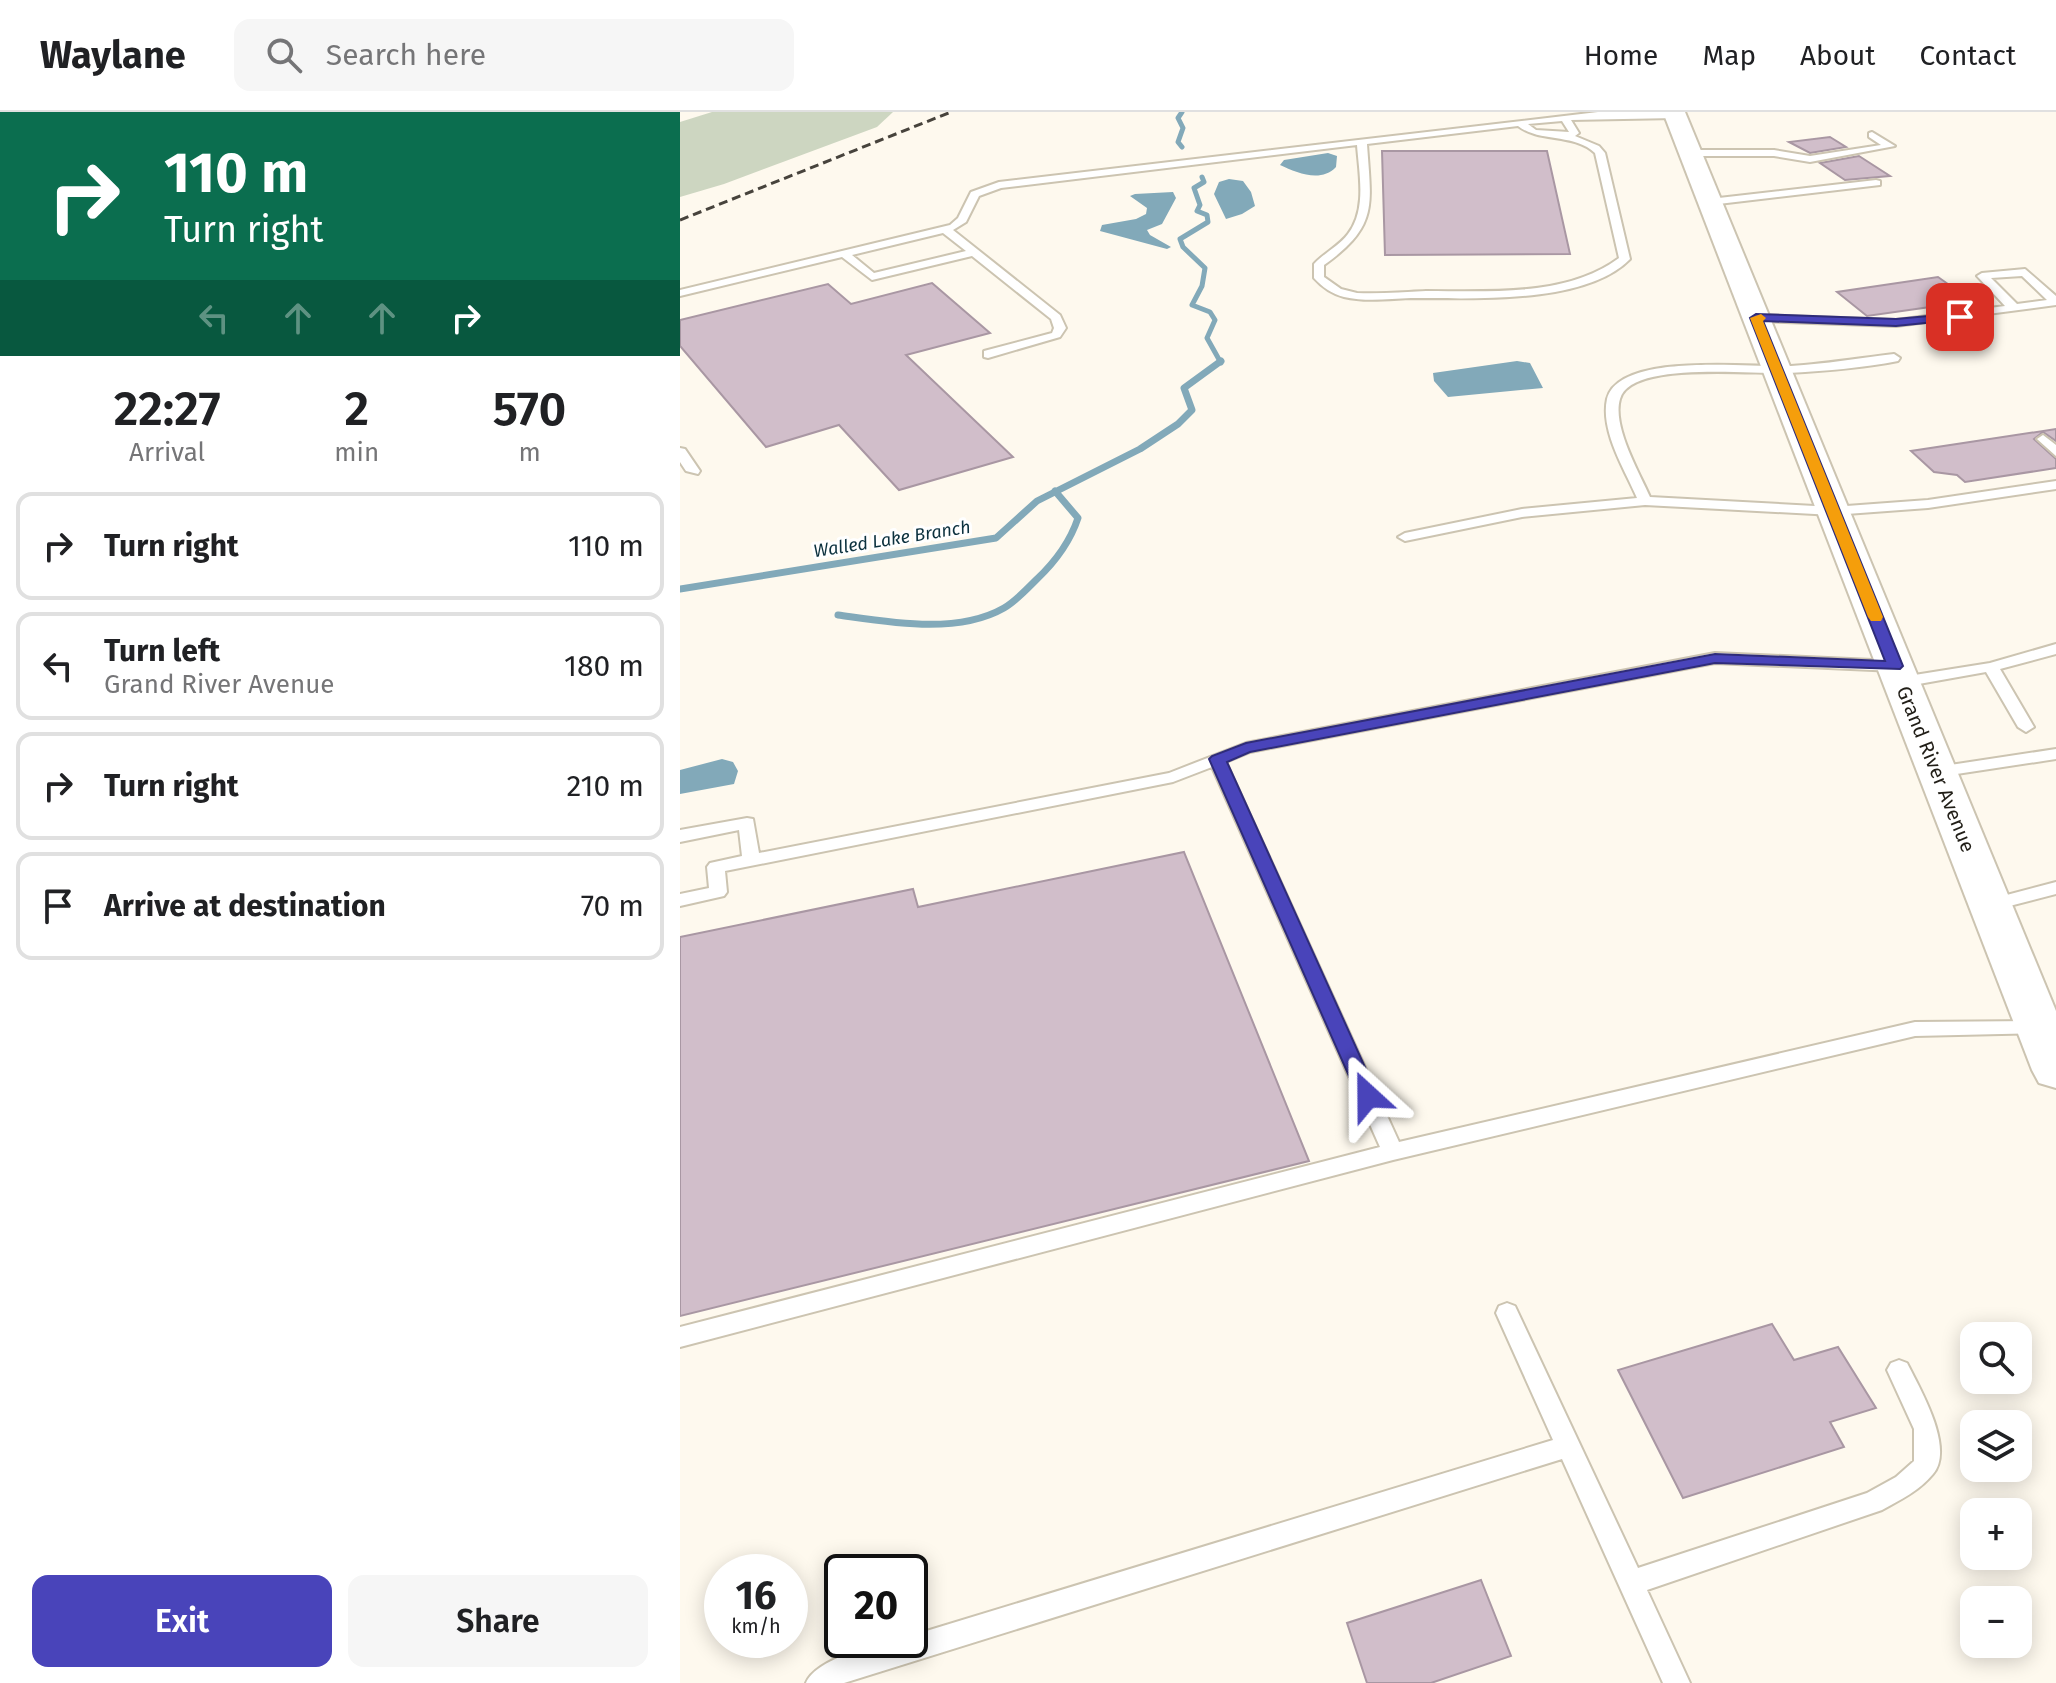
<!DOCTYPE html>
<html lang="en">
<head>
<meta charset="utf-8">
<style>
	:root { --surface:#fff; --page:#f6f6f6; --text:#202124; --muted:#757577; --line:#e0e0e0; --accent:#4944ba }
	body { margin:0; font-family:"Fira Sans",sans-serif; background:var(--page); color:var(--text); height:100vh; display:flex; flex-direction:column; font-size:30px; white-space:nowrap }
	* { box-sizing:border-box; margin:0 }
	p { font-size:26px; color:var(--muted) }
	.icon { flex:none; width:44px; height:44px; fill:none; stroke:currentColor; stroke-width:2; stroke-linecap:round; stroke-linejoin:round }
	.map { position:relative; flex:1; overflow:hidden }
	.side { display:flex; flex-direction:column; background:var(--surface); width:680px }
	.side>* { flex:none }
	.banner { background:#0b6e4f; color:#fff; overflow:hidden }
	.controls { position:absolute; left:1280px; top:1210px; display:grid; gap:16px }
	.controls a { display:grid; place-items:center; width:72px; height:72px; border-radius:16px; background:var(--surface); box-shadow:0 4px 20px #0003; font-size:40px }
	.speed { position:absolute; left:24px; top:1442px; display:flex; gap:16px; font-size:40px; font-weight:700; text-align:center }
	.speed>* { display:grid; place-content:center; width:104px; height:104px; border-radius:50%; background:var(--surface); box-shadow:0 4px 20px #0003; line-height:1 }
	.speed small { font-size:20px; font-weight:400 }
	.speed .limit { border:4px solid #111; border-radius:12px; background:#fff; color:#111 }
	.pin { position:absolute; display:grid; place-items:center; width:68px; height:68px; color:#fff; margin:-34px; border-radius:16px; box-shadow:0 4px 12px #0006 }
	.me { position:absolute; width:88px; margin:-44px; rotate:336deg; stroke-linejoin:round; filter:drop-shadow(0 0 6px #0008) }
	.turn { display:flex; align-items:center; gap:28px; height:168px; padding:0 32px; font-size:36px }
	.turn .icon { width:104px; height:104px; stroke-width:2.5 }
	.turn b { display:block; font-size:56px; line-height:68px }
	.lanes { display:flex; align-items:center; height:76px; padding:0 32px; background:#0003; justify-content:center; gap:40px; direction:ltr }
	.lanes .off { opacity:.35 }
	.eta { display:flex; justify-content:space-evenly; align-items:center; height:136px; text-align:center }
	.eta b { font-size:48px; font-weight:600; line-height:56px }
	.button { display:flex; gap:16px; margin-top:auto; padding:16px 32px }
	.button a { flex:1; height:92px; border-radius:16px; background:var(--accent); color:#fff; font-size:32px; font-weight:600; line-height:92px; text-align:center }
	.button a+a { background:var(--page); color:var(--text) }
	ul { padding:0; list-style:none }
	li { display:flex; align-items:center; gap:24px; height:108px; margin:0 16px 12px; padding:0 16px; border:4px solid var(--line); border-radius:16px }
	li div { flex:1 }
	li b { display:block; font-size:30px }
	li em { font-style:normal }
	header { display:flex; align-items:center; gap:48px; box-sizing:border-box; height:112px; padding:0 40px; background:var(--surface); border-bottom:2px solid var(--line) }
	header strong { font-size:38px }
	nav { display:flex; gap:44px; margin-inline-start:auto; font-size:28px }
	.search { width:560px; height:72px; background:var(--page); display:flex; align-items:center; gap:20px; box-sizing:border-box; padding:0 28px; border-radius:16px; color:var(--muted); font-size:30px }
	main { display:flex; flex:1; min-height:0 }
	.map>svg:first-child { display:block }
	.green { fill:#cdd6c1 }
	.water { fill:#82a9b9 }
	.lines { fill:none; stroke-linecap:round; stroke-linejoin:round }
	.stream-far1 { stroke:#82a9b9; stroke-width:5 }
	.stream { stroke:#82a9b9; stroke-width:7 }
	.building { fill:#d1beca; stroke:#a997a3; stroke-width:2 }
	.service-casing { stroke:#ccc4b1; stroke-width:4 }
	.secondary-casing { stroke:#ccc4b1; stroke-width:4 }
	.service { fill:#fff; fill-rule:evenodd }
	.secondary { fill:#fff; fill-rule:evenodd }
	.rail { stroke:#47433c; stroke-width:3; stroke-dasharray:9 5; stroke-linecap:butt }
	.route { fill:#4944ba; stroke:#2f2c79; stroke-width:2 }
	.slow { fill:#f59e0b }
	.labels { text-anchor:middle; stroke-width:6; stroke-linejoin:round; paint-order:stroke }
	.far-water-label { font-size:18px; font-style:italic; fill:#0c313e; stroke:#fff }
	.street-label { font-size:20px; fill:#211e17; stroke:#fff }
</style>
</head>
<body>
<header>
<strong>Waylane</strong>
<div class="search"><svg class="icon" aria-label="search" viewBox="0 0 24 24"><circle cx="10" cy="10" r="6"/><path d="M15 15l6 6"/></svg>Search here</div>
<nav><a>Home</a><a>Map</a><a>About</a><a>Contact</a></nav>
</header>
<main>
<section class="side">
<div class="banner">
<div class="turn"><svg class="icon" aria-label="right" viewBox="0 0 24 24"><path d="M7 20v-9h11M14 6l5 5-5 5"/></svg><div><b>110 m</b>Turn right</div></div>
<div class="lanes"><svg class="icon off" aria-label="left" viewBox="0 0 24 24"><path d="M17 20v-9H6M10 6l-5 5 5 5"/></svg><svg class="icon off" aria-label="ahead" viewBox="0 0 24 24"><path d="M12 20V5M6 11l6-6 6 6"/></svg><svg class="icon off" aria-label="ahead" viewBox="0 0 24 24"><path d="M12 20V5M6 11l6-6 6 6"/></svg><svg class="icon" aria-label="right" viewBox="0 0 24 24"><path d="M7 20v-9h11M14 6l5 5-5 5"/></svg></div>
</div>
<div class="eta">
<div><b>22:27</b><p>Arrival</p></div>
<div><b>2</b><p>min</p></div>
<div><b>570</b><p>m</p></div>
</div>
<ul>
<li><svg class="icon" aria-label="right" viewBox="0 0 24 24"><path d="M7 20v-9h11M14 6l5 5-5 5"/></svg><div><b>Turn right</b></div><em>110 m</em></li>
<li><svg class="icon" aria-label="left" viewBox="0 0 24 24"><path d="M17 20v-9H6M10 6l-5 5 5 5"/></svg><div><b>Turn left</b><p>Grand River Avenue</p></div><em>180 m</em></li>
<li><svg class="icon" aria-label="right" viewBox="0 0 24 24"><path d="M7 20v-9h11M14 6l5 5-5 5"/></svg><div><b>Turn right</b></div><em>210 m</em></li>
<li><svg class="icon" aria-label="arrive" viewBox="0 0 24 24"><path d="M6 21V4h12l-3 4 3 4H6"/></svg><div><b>Arrive at destination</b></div><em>70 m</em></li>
</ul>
<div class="button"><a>Exit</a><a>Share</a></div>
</section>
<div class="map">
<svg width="1376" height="1571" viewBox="0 0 1376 1571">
	<rect width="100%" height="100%" fill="#fef9ee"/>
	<!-- green -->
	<path class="green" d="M32 0H213L197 15 44 72 0 85V10Z"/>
	<!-- water -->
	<path class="water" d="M648 41 657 44 656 55C641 71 617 61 600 53L604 48Z
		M549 67 563 69 571 80 575 94 562 102 546 107 534 82 539 70Z
		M493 80 496 86 482 112 467 118 470 123 491 135 487 137 420 119 422 113 456 107 466 102 467 96 450 84 455 82Z
		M837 249 850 251 863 276 768 285 754 269 753 261Z
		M42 647 53 650 58 659 54 672 0 682V658Z"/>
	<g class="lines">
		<!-- stream-far1 -->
		<path class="stream-far1" d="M502 0 498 6 503 16 498 30 502 35
			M522 65 524 70 514 76 520 93 517 99 527 103 528 110 500 127 503 135 525 156 522 174 512 193 530 200 535 208 527 226 541 251"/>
		<!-- stream -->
		<path class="stream" d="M0 477 316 426 357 389 460 337 498 312 512 298 504 276 541 249
			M158 503C208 510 277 523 324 496 336 489 347 477 357 467 375 450 390 430 398 406L375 379"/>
	</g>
	<!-- building -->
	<path class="building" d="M1150 25 1166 35 1130 41 1109 30Z
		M702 39H867L890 142 705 143Z
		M1179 44 1210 64 1165 68 1140 51Z
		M1258 165 1292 189 1187 204 1157 180Z
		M252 171 310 221 226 243 333 345 219 378 159 313 86 335 0 234V208L148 172 171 192Z
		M1376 317V329L1363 320 1354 327 1376 347V356L1285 370 1277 363 1254 360 1231 339Z
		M504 740 629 1049 0 1204V825L233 777 238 795Z
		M1092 1212 1114 1248 1158 1235 1196 1296 1150 1310 1164 1335 1003 1386 938 1258Z
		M801 1468 831 1544 751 1571H687L667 1511Z"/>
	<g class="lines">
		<defs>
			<path id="service" d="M918 0H996L1001 3 996 6 891 8 899 21 895 24 919 34 925 41 950 147C905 193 792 186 731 186 709 187 686 190 664 185 652 182 642 175 634 166V152C644 141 659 134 668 122 687 98 679 61 677 33L321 76 299 84 286 110 273 118 380 203 386 216 380 225 308 246 304 245V239L372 221 374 216 371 207 292 144 192 168 162 145 0 184V178L270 113 278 106 291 80 319 70ZM882 9 889 20 856 18 848 12ZM838 14C860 31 893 21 915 41L939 146C887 185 808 179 746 179 723 180 700 182 677 181L661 177 644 165V153C699 114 691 93 687 32ZM263 121 286 139 194 161 172 143Z
				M1192 20 1215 34 1130 50 1094 44H1011L1006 41 1011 38H1094L1130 44 1201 33 1189 25V21Z
				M1196 68 1200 69V73L1030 93 1025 90 1030 87Z
				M1345 157 1376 184V193L1216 214 1076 209 1070 206 1076 203 1216 208 1325 194 1297 164 1302 161ZM1342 164 1367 188 1337 192 1311 166Z
				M1214 242 1220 246 1218 249C1183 256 1144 259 1108 261 1076 263 950 248 940 287 932 314 959 360 970 385L1153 395 1248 388 1376 369V377L1248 396 1153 403 965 393 842 405 725 429 718 425 725 421 842 397 957 386C945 358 920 319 927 287 939 239 1072 256 1111 254 1145 252 1180 246 1214 242Z
				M1363 323 1376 333V344L1357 327Z
				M0 336 5 337 20 359 18 362 6 359 0 350Z
				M1376 532V542L1320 557 1354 615 1346 620 1338 615 1306 560 1222 575 1214 570 1222 565 1310 551Z
				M1035 541 1215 549 1223 554 1215 559 1035 551 570 640 546 650 719 1030 1235 910 1359 909 1366 911 1369 916 1366 921 1235 924 713 1048 0 1235V1215L700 1035 532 655 493 670 45 759 47 780 44 784 0 794V782L29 776 27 755 30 751 62 744 59 718 0 730V718L67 706 73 707 79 741 489 661 566 631Z
				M1376 637V647L1257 665 1249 660 1257 655Z
				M1376 770V782L1310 799 1301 793 1304 789Z
				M827 1191 835 1194 958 1456 1187 1381 1216 1365 1234 1349V1317L1207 1258 1211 1251 1219 1248 1227 1251C1240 1277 1275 1336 1253 1362 1239 1379 1220 1388 1202 1398L967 1478 1010 1571H983L882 1347 164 1571H126C136 1546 204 1528 230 1528V1524L873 1328 816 1201 819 1194Z"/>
			<path id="secondary" d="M983 0H1005L1376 899V976L1359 971 1352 958Z"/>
		</defs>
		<!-- service casing -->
		<use href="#service" class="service-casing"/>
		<!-- secondary casing -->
		<use href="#secondary" class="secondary-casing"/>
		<!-- service -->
		<use href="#service" class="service"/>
		<!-- secondary -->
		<use href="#secondary" class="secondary"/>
		<!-- rail -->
		<path class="rail" d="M0 108 271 0"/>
	</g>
	<!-- route -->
	<path class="route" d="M1280 201 1284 202V207L1216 214 1083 209 1223 554 1220 557 1035 551 570 640 547 650 698 984 695 989H680L529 647 532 644 566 631 1035 542 1205 549 1070 206 1076 202 1216 207Z"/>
	<!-- slow -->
	<path class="slow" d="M1081 202 1086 206 1083 209 1203 505 1201 509H1191L1188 505 1070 206Z"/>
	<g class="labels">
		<!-- far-water labels -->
		<g class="far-water-label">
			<text transform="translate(212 427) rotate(-9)" y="6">Walled Lake Branch</text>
		</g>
		<!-- street labels -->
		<g class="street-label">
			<text transform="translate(1256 657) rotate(68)" y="7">Grand River Avenue</text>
		</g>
	</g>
</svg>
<div class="controls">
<a><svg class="icon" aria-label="search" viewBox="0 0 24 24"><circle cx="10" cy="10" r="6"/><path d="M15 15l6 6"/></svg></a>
<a><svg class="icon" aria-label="layers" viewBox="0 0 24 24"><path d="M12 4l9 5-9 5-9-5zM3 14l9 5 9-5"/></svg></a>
<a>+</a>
<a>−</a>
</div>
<div class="speed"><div>16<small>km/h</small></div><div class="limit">20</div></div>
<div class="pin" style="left:1280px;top:205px;background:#d93025"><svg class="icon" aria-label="arrive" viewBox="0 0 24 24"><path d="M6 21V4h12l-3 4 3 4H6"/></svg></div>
<svg class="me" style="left:688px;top:984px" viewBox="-20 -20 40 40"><path d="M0-17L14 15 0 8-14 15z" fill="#4944ba" stroke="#fff" stroke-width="4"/></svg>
</div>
</main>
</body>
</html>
